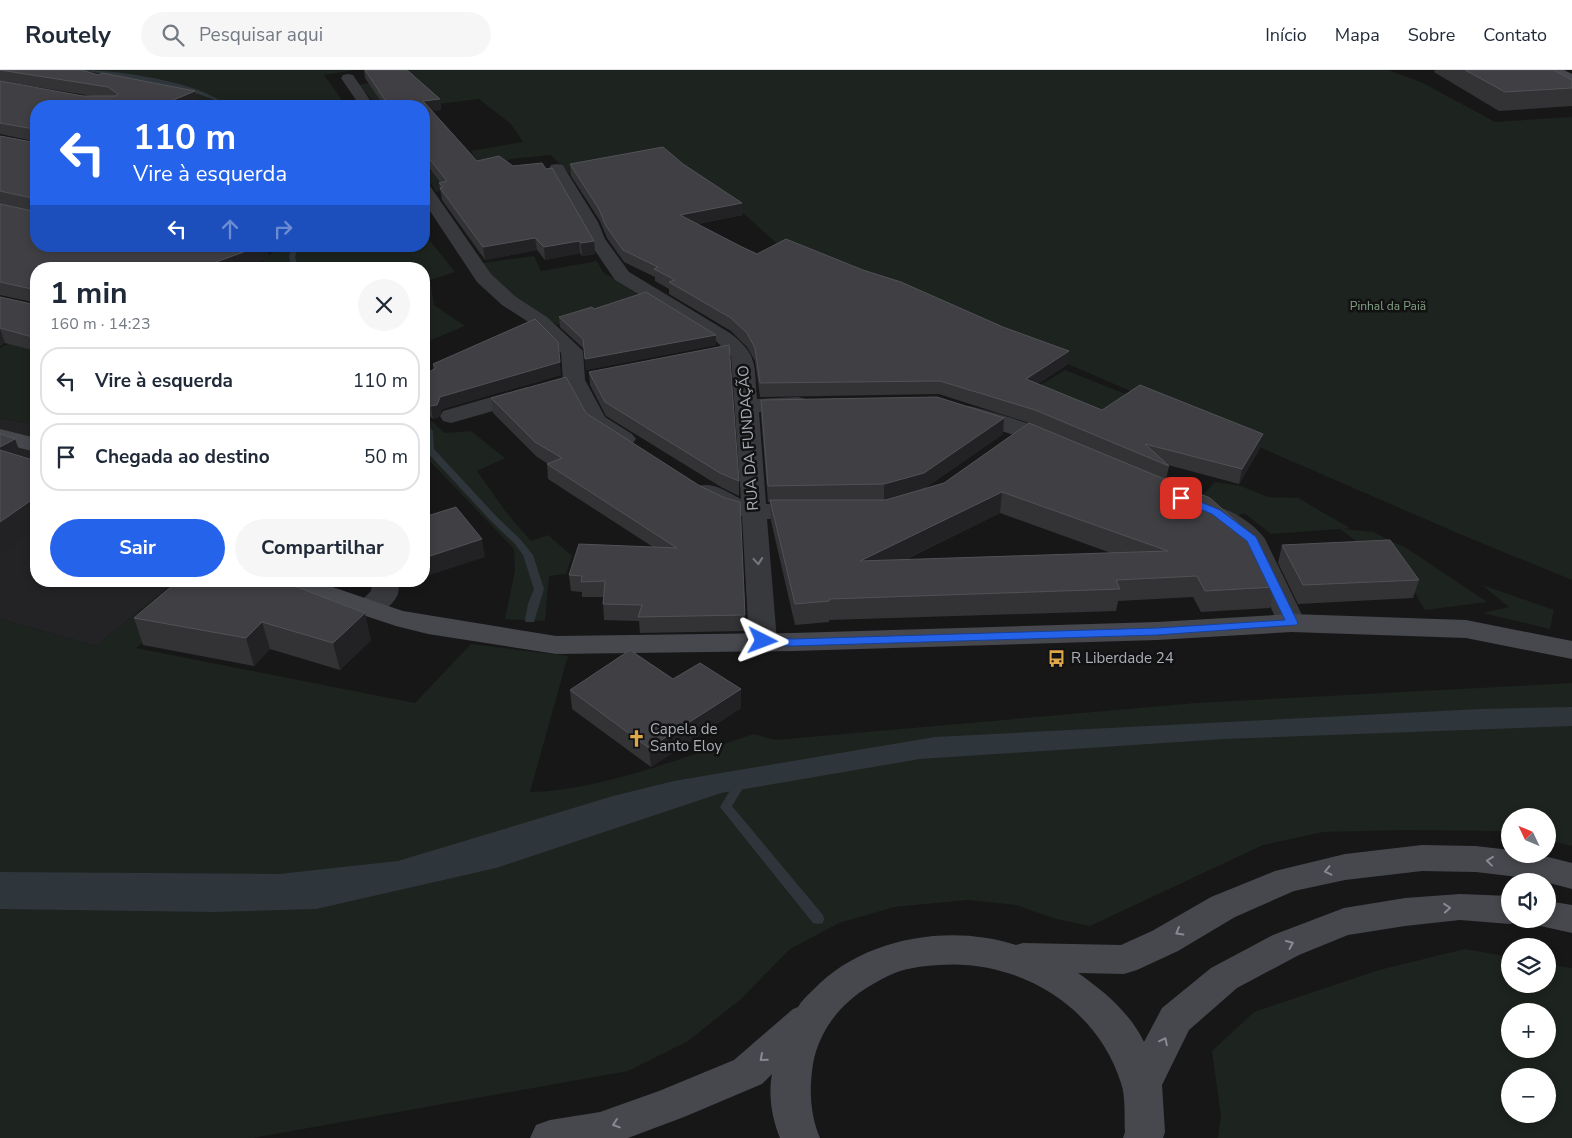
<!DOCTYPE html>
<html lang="pt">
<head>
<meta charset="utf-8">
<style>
	:root { --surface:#fff; --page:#f6f6f7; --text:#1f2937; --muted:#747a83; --line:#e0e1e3; --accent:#2563eb }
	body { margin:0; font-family:"Nunito Sans",sans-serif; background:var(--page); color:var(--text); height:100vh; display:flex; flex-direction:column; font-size:19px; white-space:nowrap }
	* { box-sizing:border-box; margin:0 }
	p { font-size:16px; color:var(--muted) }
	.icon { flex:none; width:28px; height:28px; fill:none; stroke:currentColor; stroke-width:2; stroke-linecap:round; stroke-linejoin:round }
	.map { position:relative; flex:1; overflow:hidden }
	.side { position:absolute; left:30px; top:192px; width:400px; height:325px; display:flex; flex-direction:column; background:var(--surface); border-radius:20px; box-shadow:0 2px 8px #0003 }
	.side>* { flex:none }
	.top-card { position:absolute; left:30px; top:30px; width:400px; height:152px; border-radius:20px; box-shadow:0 2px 8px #0003; background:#2563eb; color:#fff; overflow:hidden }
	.needle { width:32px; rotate:314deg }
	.buttons { position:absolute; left:1501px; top:738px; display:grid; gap:10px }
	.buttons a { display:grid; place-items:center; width:55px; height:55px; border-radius:50%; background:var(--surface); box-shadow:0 2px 8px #0003; font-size:25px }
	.pin { position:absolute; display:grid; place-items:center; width:42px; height:42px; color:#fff; margin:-21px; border-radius:10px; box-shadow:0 2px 8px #0006 }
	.me { position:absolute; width:55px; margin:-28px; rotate:93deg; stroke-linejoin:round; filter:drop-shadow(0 0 4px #0008) }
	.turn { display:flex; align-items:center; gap:18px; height:105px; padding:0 20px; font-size:22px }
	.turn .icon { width:65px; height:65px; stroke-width:2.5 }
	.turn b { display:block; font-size:35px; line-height:42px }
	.lanes { display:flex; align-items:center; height:48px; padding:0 20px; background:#0003; justify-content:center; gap:25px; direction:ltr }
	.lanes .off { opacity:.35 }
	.round { display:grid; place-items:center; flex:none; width:52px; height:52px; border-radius:26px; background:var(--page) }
	.overview { display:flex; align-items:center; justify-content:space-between; height:85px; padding:0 20px }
	h1 { font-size:30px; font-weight:700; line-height:38px }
	.primary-button { display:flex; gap:10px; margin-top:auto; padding:10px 20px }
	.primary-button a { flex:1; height:58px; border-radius:30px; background:var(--accent); color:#fff; font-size:20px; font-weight:700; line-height:58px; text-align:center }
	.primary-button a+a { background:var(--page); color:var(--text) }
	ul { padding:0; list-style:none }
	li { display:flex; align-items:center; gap:15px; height:68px; margin:0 10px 8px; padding:0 10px; border:2px solid var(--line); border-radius:20px }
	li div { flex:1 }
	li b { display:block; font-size:19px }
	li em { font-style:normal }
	header { display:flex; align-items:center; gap:30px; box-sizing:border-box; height:70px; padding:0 25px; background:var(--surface); border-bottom:1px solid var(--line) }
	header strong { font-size:24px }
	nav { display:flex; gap:28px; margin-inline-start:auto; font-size:18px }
	.search { width:350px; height:45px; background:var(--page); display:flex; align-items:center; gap:12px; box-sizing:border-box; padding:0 18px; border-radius:28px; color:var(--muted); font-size:19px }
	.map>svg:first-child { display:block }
	.built { fill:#232325 }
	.green { fill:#1d231e; fill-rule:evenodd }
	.water { fill:#2e363b }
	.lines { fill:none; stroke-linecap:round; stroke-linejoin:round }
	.stream { fill:#2e363b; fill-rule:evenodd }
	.street { fill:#38393d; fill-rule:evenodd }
	.secondary { fill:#46484d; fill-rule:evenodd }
	.wall { fill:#333336; fill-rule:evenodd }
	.shaded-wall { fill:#222224 }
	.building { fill:#404044; stroke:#505256; fill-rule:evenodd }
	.oneway { stroke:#777980 }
	.oneway2 { stroke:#878a92 }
	.route { fill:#2563eb; stroke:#184099 }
	.labels { text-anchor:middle; stroke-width:5; stroke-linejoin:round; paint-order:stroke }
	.far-park-label { font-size:12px; fill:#83a084; stroke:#121213 }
	.street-label { font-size:15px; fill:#aaaeb7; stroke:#121213 }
	.poi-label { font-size:15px; fill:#aaaeb7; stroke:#121213; text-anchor:start }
</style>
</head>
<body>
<header>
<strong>Routely</strong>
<div class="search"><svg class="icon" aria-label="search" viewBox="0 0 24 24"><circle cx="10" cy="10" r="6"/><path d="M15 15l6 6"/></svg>Pesquisar aqui</div>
<nav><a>Início</a><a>Mapa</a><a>Sobre</a><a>Contato</a></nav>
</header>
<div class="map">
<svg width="1572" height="1068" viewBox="0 0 1572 1068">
	<rect width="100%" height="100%" fill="#171718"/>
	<!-- built -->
	<path class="built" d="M0 348 36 355V511H176L96 576 0 549Z"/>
	<!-- green -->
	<path class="green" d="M55 0H355L324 5 346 36H207L200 30 162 26Z
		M400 0H1388L1423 13 1495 52 1572 47V510L1455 462 1068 294 786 182 740 140 664 88 571 106 551 85 510 89 502 94 485 113 436 122 424 102 479 93 471 81 523 72 511 54 479 29 422 36H378L358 15 406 7Z
		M424 163 455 202 430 210 434 235 465 256 424 273V199H253L280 176H424Z
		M534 186 541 201 597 191 603 202 645 229 557 255 496 214 481 193Z
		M36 259V290L29 294 36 296V355L0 348V278Z
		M1065 300 1128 325 1096 347 1030 321Z
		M424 344 445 363 471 361 505 388 477 401 506 442 531 471 548 465 572 486 566 504 549 506 545 551 505 549 515 501 514 479 424 385Z
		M1215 412 1241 416 1268 427 1298 428 1350 458 1343 459 1373 462 1408 479 1487 532 1425 540 1392 484H1373L1340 459 1271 464 1244 443 1235 447 1201 427Z
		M176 511H215L136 578 415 633 471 574 568 586 530 722C599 721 687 686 754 664L775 670 1196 633 1572 613V776L1548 770V746H1510V763L1500 761 1405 760 1323 762 1263 775 1090 856 1056 849 1016 835 968 830 894 837 839 853 790 879 741 929 688 971 628 1001 253 1068H0V549L96 576Z
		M1482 515 1554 540 1550 559 1483 543 1509 537Z
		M1465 879 1510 887V914H1548V894L1572 898V1068H1218L1221 1046 1212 981 1254 942 1379 900ZM1510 941H1548V979H1510ZM1510 1006H1548V1044H1510Z"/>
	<!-- water -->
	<path class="water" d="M1572 637V656L1224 669 920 689 721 723 496 798 316 839 215 842 0 839V802L279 804 398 791 613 726 674 711 935 667 1481 639Z"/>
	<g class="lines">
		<!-- stream -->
		<path class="stream" d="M82 0C116 0 203 12 226 36H220L213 29 180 18Z
			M292 176H298L295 187 299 199H292L289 187Z
			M424 353 427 354 433 361 434 379 496 446 521 470 533 485 544 519 534 552H526L525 550 528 534 534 519 523 485 515 474 490 450 427 382Z
			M742 706 746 707 748 710 732 736 823 845 824 849 823 853 818 854 813 853 720 737 738 707Z"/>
		<!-- street -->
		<path class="street" d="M348 4 353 5 374 36H360L341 8 343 5Z
			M557 94 563 95 565 99 598 152 605 169 629 202 730 263C759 285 754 296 757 329L798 327 806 329 809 334 806 339 759 342 766 434 807 433 816 436 820 441 816 446 807 449H767L777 571 773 577 763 580 753 577 749 571 742 446C727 441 704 434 695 421L698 416C714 412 727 422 741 429L731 286 716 271 615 210 587 169 580 152 549 99 551 95Z
			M424 115 430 116 491 204 516 227 547 247 579 277 583 281 585 310 605 347 632 364 636 369 632 374 624 376 616 374 588 356 563 310 561 283 533 255 502 235 477 212 424 132Z
			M527 317 535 319 538 324 535 329 451 353 443 351 440 346 443 341Z
			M969 336C989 341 1056 359 1066 374L1062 379 1054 381 1046 379 1017 366 961 348 958 343 961 338Z
			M1221 438C1236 442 1256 456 1265 469L1306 553 1302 559 1292 562 1282 559 1278 553 1241 473 1212 451 1208 446 1212 441Z
			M372 511H399C399 515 399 520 398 524 392 539 372 549 357 545L353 539 371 521Z"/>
		<!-- secondary -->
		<path class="secondary" d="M1546 0H1564L1572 4V14L1548 3Z
			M0 359 36 368V382L0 373Z
			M275 511H315L403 541 556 566 793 563 1157 552 1292 544 1466 550 1572 571V589L1466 568 1292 562 1157 570 793 581 556 584 428 564 396 556 278 517Z
			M1422 775 1476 776 1510 780V784H1536L1572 793V819L1534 809 1476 802 1422 801 1345 810 1294 821 1235 847 1178 881 1137 900 1124 904 1078 903C1104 921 1130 943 1144 972L1162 938 1211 898 1273 865 1344 838 1405 828 1460 824 1510 826V849H1523L1510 854 1460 850 1405 856 1348 865 1299 885 1237 918 1189 960 1162 1015 1165 1062 1163 1068H1123L1125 1062C1124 1047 1126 1027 1121 1013 1097 936 1018 889 939 895 922 896 904 898 888 906 881 909 875 913 868 917 840 934 819 961 813 994 809 1019 810 1045 820 1068H780C772 1049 768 1025 772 1004L762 1014 684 1047 628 1068H530L536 1055 550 1050 600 1042 659 1021 734 990 793 939 798 937C802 930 808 925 813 920 862 868 949 853 1016 875L1023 873 1121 875 1152 861 1211 827 1275 801 1345 784Z
			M1548 831 1572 835V863L1536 855 1532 849H1548Z"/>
	</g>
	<!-- wall -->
	<path class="wall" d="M0 0 98 5 195 21 197 33 190 36H36V176H280L268 182 269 188 36 199V281L5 273 0 276V227L32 234V232L0 225V134L33 141 0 134V66L32 72 33 71 0 64V11L83 26H92L0 11Z
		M364 0H407L440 29 441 40 432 41 477 91 594 171 595 184 582 186 580 183 545 190 537 180 485 190 442 130 439 113 440 112 424 91V36H384L365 8Z
		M1435 0H1553L1572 10V36L1499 41 1434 2Z
		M570 94H683L742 133 743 145 697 154 742 177 757 184 1068 294 1038 314 1102 340 1260 378 1239 414 1168 395 1169 396 1166 410 1275 517 1270 538 1201 542 1193 527 1118 531 1116 541 829 550V552L795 555 771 451 770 432H768L761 345V330L1003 364 925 418 944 413 1029 353 939 324 760 327 755 291 747 277 731 261 669 224V219L655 211V207L624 192 607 168 600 151 571 106ZM1000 443 1111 483 905 490Z
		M594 239 716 275 586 300 584 279 560 257 559 247Z
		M433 294 561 305 442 339 439 347 433 349 424 342V305L433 299Z
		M589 302 739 411V426L721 417 606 346 590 315Z
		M491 328 586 343 745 545V561L640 563 639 551 604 550 603 534V527H582V522L571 521 569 505 653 477 548 409 547 394H548L537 387 493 343Z
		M1282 475 1419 510 1413 528 1298 534 1278 493Z
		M178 511 371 570 340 600 270 579 254 596 143 575 134 548Z
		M673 609 741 619V638L651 697 572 639 570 620Z"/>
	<!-- shaded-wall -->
	<path class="shaded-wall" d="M195 21 197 33 190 36H159Z
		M440 29 441 40 425 42 423 31Z
		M742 133 743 145 680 157V145Z
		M535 168 537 180 485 190 483 177Z
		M579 171 580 183 545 190 544 177Z
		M594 171 595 184 582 186 581 173Z
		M260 176H280L268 182 269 188 240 199H209L208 195Z
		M0 259 5 273 0 276Z
		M716 265V275L586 300 585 289Z
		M558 272 561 305 442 339 439 347 433 349 431 336 440 327Z
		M1069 281 1068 294 1025 323 1026 309Z
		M1004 348 1003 364 923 419 884 430V414Z
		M1263 364 1260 378 1239 414 1242 399Z
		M15 369 24 393 0 389V377Z
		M1002 422 1000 443 859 512 860 491Z
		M36 427V459L0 485V452Z
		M482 469 485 487 424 507V488Z
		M365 543 371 570 340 600 333 573Z
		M262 552 270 579 254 596 246 568Z
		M741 619V638L651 697 649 678Z"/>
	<!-- building -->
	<path class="building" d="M0 0H82L98 5 102 3 195 21 159 36H36V176H260L208 195 226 199H36V268L0 258V227L32 234V219L0 212V134L33 141 32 128 0 121V66L32 72 34 71V59L0 53V11L83 26H116L118 24 108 17Z
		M365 0H407L440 29 423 31 477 91 499 86 513 96 542 93 546 99 552 98 594 171 581 173 579 171 544 177 535 168 483 177 440 118 443 117 439 113 447 111 424 82V36H389Z
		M1465 0H1553L1572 10V18L1505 22Z
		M663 77 683 94 742 133 680 145 742 177 757 184 786 169 863 200 901 212 1003 257 1069 281 1026 309 1102 340 1140 315 1263 364 1242 399 1145 374 1169 396 1035 340 940 311 760 313 755 278 747 263 731 248 669 212 675 210 654 199 658 197 623 180 606 156 599 139 570 94Z
		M646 222 716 265 585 289 583 269 559 247 592 237 594 239Z
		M535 249 558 272 560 292 440 327 437 335 431 336 424 331V305L436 298 433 294Z
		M729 275 739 411 720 403 605 332 589 302Z
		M566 307 586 343 700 416 725 428 740 432 745 545 638 547 642 535 603 534 605 511 581 512 582 506 569 505 579 474 677 478 547 394 562 388 535 372 491 328Z
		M937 327 1004 348 924 403 884 414 768 416 761 330Z
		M1029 353 1210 428 1249 463 1275 517 1205 521 1197 506 1116 510 1120 519 829 529V531L795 534 770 430H886L944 413ZM1002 422 1168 481 860 491Z
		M0 364 15 369 0 377Z
		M0 380 36 391V427L0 452Z
		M456 437 482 469 424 488V447Z
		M1390 470 1419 510 1303 515 1282 475Z
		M178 511H281L365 543 333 573 262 552 246 568 134 548Z
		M630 580 673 609 700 593 741 619 649 678 570 620Z"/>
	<!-- one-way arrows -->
	<defs><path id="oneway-chevron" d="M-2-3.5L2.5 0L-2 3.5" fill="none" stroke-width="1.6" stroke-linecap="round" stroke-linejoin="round" transform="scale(1.25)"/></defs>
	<use class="oneway" href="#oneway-chevron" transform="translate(758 491) rotate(85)"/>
	<g class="oneway2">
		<use href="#oneway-chevron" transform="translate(1490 791) rotate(-174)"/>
		<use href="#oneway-chevron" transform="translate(1328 801) rotate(167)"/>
		<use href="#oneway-chevron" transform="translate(1447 838) rotate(-5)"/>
		<use href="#oneway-chevron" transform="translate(1179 862) rotate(150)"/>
		<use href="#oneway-chevron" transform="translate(1290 874) rotate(-24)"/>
		<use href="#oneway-chevron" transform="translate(1164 971) rotate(-64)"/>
		<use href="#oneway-chevron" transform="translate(763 988) rotate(139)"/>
		<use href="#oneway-chevron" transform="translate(616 1054) rotate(161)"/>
	</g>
	<!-- route -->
	<path class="route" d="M1181 424 1220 440 1256 467 1298 553 1296 555 1157 565 793 576 763 575 757 571 763 567 793 569 1157 558 1285 550 1247 471 1212 444 1178 430 1176 428Z"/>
	<!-- icons -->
	<defs>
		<symbol id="bus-bare" viewBox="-9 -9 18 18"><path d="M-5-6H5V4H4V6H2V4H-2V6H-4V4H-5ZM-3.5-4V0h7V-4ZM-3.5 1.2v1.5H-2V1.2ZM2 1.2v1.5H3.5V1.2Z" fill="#dea849" stroke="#121213" stroke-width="2.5" paint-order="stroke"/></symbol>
		<symbol id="church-bare" viewBox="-9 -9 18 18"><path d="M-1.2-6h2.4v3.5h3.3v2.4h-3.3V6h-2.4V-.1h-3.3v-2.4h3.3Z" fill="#dea849" stroke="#121213" stroke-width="2.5" paint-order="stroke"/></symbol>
	</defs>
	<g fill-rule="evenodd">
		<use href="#bus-bare" x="1044" y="576" width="25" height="25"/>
		<use href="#church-bare" x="624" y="656" width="25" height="25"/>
	</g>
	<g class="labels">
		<!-- far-park labels -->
		<g class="far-park-label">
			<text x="1388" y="240">Pinhal da Paiã</text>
		</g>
		<!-- street labels -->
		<g class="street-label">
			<text transform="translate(748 368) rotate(-94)" y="5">RUA DA FUNDAÇÃO</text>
		</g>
		<!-- poi labels -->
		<g class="poi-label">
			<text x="1071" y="593">R Liberdade 24</text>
			<text x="650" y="664">Capela de<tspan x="650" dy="17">Santo Eloy</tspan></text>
		</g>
	</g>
</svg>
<div class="buttons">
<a><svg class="needle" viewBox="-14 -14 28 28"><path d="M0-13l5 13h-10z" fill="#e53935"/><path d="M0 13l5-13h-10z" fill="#747a83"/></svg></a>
<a><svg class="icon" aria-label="sound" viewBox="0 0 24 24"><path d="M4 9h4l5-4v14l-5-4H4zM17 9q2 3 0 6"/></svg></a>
<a><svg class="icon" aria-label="layers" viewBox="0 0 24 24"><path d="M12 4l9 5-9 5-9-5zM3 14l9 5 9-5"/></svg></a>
<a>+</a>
<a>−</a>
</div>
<div class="pin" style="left:1181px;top:428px;background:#d93025"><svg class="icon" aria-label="arrive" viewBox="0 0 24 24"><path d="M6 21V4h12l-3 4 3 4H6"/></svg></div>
<svg class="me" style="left:763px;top:571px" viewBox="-20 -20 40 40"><path d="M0-17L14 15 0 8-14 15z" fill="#2563eb" stroke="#fff" stroke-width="4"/></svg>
<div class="top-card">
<div class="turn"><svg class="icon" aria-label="left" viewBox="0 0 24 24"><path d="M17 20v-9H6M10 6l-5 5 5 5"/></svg><div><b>110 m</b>Vire à esquerda</div></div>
<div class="lanes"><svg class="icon" aria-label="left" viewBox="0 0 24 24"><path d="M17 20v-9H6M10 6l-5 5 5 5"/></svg><svg class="icon off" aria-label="ahead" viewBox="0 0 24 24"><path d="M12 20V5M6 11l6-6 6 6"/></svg><svg class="icon off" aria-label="right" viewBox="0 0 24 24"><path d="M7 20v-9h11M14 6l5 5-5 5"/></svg></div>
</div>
<section class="side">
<div class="overview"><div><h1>1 min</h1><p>160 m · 14:23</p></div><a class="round"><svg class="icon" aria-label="close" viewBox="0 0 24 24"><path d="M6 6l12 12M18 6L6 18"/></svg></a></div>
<ul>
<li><svg class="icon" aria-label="left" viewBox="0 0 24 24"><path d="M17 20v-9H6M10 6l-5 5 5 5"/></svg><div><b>Vire à esquerda</b></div><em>110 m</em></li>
<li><svg class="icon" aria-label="arrive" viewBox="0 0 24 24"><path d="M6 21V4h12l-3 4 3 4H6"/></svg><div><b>Chegada ao destino</b></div><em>50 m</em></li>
</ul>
<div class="primary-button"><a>Sair</a><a>Compartilhar</a></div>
</section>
</div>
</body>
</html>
